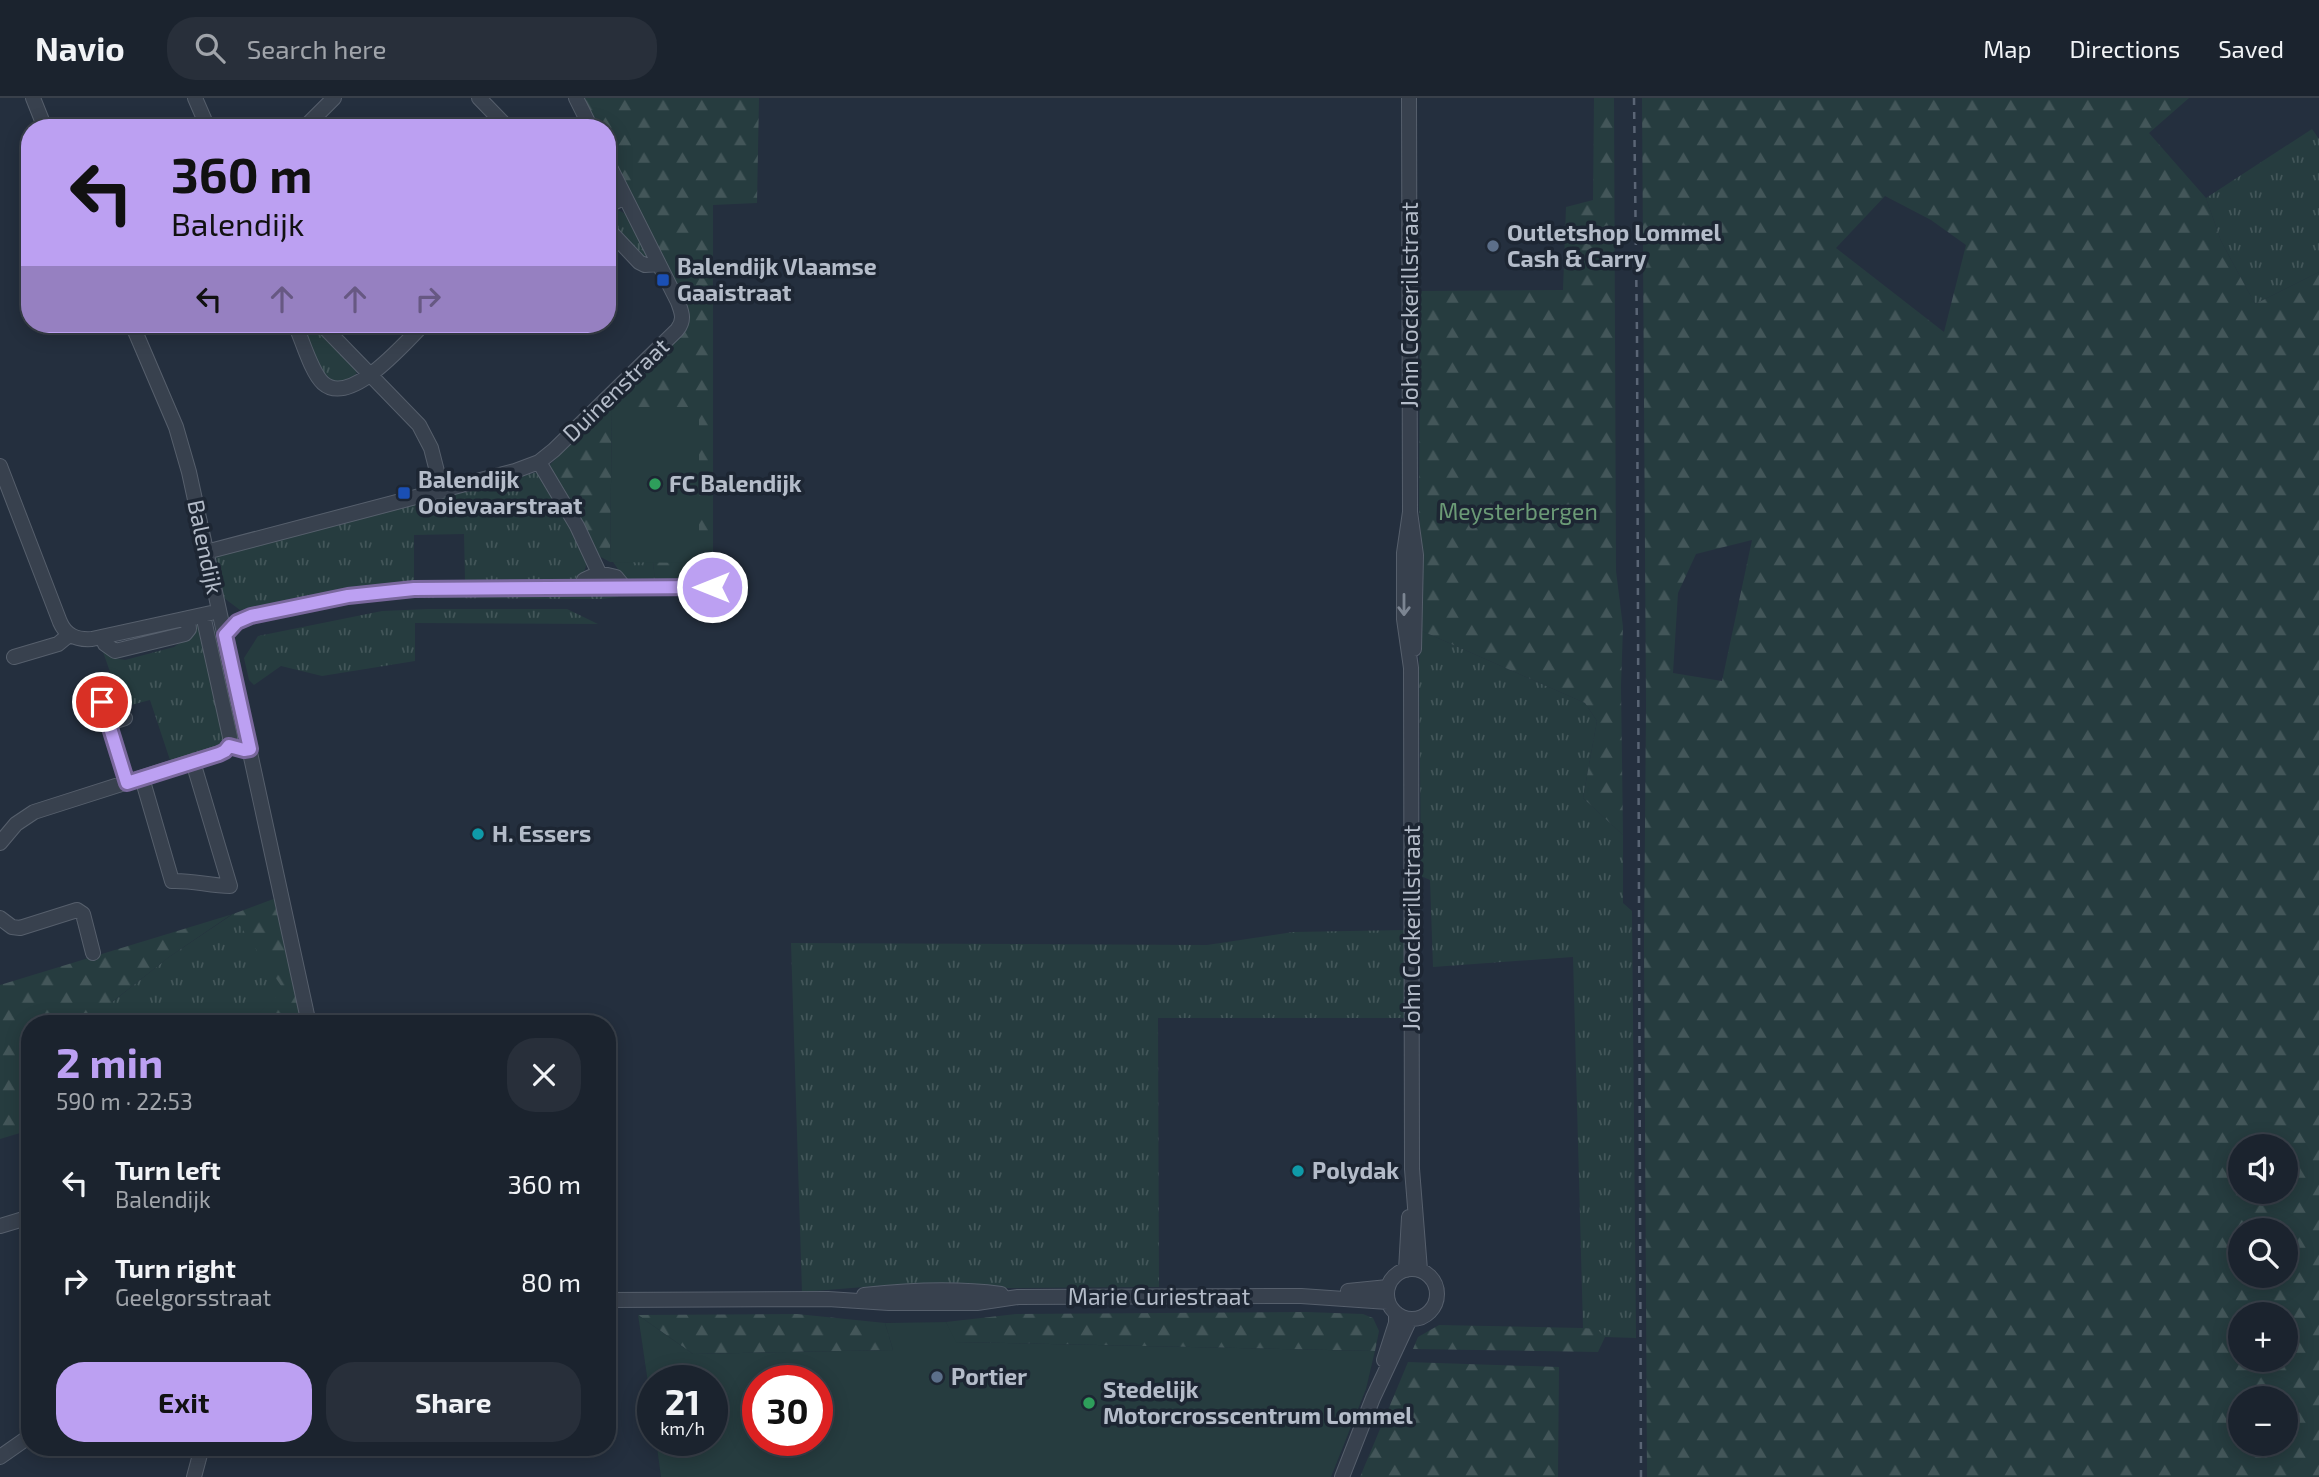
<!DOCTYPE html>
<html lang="en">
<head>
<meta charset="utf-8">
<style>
	:root { --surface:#1b232e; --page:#282f3a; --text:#f1f3f6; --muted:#a0a4aa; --line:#39404a; --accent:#bca0f2 }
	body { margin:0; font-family:"Exo 2",sans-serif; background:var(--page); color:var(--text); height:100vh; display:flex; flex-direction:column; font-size:26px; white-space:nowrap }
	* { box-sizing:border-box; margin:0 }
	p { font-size:23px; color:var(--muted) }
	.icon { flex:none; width:38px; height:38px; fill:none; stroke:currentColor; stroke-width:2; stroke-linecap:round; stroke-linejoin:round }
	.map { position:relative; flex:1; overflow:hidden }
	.side { position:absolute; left:21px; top:917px; width:595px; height:441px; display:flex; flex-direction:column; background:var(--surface); border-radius:28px; box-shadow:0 4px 18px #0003,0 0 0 2px var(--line) }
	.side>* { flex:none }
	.top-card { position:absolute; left:21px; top:21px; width:595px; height:214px; border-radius:28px; box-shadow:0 4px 18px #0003,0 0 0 2px var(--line); background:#bca0f2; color:#111; overflow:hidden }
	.tools { position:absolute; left:2228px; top:1036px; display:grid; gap:14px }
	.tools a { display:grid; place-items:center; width:70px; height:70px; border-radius:50%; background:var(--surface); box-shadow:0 4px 18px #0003,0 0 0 2px var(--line); font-size:35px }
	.speed { position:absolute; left:637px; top:1267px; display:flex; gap:14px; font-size:35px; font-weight:700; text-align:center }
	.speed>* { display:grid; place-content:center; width:91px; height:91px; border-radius:50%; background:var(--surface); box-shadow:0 4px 18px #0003,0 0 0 2px var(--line); line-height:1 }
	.speed small { font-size:18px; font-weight:400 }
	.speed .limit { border:10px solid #d22; background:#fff; color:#111 }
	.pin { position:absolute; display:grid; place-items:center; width:60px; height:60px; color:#fff; margin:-30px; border:4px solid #fff; border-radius:50%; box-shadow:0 2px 7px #0007 }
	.me { position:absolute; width:77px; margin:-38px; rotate:270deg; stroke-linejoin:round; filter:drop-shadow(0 0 5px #0008) }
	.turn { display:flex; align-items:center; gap:24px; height:147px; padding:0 35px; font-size:32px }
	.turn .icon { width:91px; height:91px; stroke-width:2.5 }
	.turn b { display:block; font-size:49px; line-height:60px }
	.lanes { display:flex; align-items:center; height:66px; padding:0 35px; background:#0003; justify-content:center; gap:35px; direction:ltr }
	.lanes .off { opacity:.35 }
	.round { display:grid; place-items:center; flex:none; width:74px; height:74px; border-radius:28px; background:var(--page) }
	.summary { display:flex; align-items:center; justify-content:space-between; height:119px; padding:0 35px }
	h1 { font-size:42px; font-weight:700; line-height:52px; color:var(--accent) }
	.cta { display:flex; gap:14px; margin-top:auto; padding:14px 35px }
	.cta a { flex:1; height:80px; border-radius:28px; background:var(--accent); color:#111; font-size:28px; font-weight:700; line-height:80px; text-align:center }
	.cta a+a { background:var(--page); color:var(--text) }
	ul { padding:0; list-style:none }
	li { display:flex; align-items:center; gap:21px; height:98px; padding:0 35px }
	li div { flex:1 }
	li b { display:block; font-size:26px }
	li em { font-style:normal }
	header { display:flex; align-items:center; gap:42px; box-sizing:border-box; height:98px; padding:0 35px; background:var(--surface); border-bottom:2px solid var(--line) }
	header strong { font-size:33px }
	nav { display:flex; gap:38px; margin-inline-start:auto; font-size:24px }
	.search { width:490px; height:63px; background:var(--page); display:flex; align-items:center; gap:18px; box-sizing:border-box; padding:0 24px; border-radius:28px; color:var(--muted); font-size:26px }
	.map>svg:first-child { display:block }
	.grass { fill:url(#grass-tufts) }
	.forest { fill:url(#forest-firs); fill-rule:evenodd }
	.park { fill:#263c3f; fill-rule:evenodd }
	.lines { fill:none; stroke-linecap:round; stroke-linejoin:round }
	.minor-casing { stroke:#565f6c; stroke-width:16 }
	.minor { stroke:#38414e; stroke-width:14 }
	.rail { stroke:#5a6575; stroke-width:2.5; stroke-dasharray:7 7; stroke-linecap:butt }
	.oneway { stroke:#7c8592 }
	.route-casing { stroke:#7a689d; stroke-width:18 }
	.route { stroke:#bca0f2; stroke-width:12 }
	.service-dot { fill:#5c6f8a; stroke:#1d2633; stroke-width:2.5 }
	.transit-dot { fill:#1a4fb4; stroke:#1d2633; stroke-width:2.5 }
	.leisure-dot { fill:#2e9e5b; stroke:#1d2633; stroke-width:2.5 }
	.culture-dot { fill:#0f9aa8; stroke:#1d2633; stroke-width:2.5 }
	.labels { text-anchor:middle; stroke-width:7; stroke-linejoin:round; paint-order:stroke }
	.poi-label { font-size:23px; font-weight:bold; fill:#b4bcc9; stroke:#1d2633; text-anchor:start }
	.street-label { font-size:23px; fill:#b4bcc9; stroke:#1d2633 }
	.park-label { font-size:23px; fill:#6b9a76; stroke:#1d2633 }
</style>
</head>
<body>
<header>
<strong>Navio</strong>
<div class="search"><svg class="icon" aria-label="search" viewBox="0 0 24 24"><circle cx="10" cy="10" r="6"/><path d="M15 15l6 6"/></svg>Search here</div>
<nav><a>Map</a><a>Directions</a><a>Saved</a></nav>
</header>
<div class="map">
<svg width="2319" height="1379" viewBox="0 0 2319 1379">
	<defs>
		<pattern id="grass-tufts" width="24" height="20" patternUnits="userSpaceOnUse" patternTransform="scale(1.75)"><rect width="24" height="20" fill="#263c3f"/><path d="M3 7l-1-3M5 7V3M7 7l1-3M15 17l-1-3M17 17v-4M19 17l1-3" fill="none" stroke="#435659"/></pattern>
		<pattern id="forest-firs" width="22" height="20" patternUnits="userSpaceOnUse" patternTransform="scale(1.75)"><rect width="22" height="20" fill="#263c3f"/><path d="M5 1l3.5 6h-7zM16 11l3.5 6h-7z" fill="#435659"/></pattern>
	</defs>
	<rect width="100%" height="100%" fill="#242f3e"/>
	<!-- grass -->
	<path class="grass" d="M2312 31 2319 41V174L2255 206 2221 143 2206 100Z
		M618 112 626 116 648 159V161L645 162 610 123 613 114Z
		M298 226H316L357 273 355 278 340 284 327 283Z
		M538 374 588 462 583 477 570 483H465L464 436 414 437V484L378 486 240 512 224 500 216 458Z
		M613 464H653L655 483 627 484Z
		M619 494 618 499 602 501 419 500 403 499 402 496Z
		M428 511H567L598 526 415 525V563L322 578 281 568 254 587 249 582 244 560 258 538 382 513Z
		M197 526 200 532 224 639 223 646 219 650 171 665 150 602 120 610V615L109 619 102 595 115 588 102 551 114 560 125 562 174 549 192 536Z
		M1422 533 1585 605 1597 623 1583 700 1623 737V805L1632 813 1636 1240 1605 1239 1597 1232 1583 1230 1573 859 1433 869 1430 782 1421 778 1419 561Z
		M233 816 285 892 246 926H126L111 905 169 859Z
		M1404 832 1405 920H1158L1159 1189 1004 1190 972 1186 889 1187 802 1194 791 845 1207 847 1293 834Z"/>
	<!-- forest -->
	<path class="forest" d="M581 0H759L757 105 713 107V482L655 483 653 464H699L612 309 610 464 599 458 546 371 608 306 685 231 674 184 607 52V30H596Z
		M1594 0H1614L1616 473 1623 529 1621 588 1623 737 1583 700 1597 623 1585 605 1422 533V453L1419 413 1420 193 1563 192 1566 109 1593 102Z
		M1642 0H2189L2149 35 2206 100 2221 143 2255 206 2319 174V1379H1647L1644 847 1646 607ZM1885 98 1931 122 1966 147 1944 234 1836 150ZM1752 442 1722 583 1673 575 1678 495 1696 456ZM2240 1048H2286V1094H2240ZM2240 1132H2286V1178H2240ZM2240 1216H2286V1262H2240ZM2286 1300V1346H2240V1300Z
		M276 800 302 926H246L284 892 232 816 169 859 112 904 126 926H30V1032L0 1041V887L233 816Z
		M1306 1214 1363 1216 1373 1220 1379 1233 1375 1253 955 1244 946 1224 1016 1216Z
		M797 1216 885 1225 893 1252 693 1256 638 1217Z
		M1439 1227 1583 1230 1597 1231 1605 1239 1598 1254 1413 1251 1418 1239Z
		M1408 1264 1559 1269 1558 1379H1360Z"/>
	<!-- park -->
	<path class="park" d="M612 309H699V465L610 464Z
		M638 1217 693 1256 893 1252 885 1225 946 1224 956 1244 1375 1253 1366 1291 1331 1379H661L656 1342H712V1283H653V1319ZM758 1283H817V1342H758Z"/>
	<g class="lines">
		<defs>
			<path id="minor" d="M33 0 45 30
				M195 0 208 30
				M479 0 508 30
				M576 0 591 30
				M1409 0 1410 414 1416 457 1414 551
				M288 30 307 26
				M304 30 334 0
				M607 108 625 99
				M607 130 639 164 645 167 659 166
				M132 226 176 329 189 374 309 926
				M295 226C302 241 311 274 323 285 351 310 406 243 424 226
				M321 226 419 327 431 350 442 393
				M539 364 577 428 599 475
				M0 368 60 524C66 538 77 542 92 541L211 515
				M1410 414 1404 455V521L1411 570 1412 1071 1420 1172
				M206 454 515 373 539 364 554 352 677 232C685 222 682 215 678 204L607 63
				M582 489 584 482 599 475 616 479 625 490
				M225 536 237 524 251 518 348 498 414 491 712 489
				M102 539 105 546 115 553 185 536 189 531 188 520
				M14 559 58 546 69 537
				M102 604 127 685
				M109 625 125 620
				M142 680 172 783C192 782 210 788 230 788L193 664
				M0 745 16 726 34 714 225 653 230 645V639L203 517
				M0 820 12 829 20 830 77 812 83 816 93 855
				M0 1128 30 1119
				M1387 1196a25 25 0 1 1 50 0a25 25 0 1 1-50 0Z
				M1406 1172 1409 1119
				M1348 1193 1388 1189
				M864 1197C909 1192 957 1190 1001 1196
				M607 1202 828 1201 889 1205H977L1018 1199 1301 1198 1388 1204
				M1384 1262 1396 1225V1215
				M0 1359 30 1338
				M194 1379 202 1349
				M1342 1379 1373 1300 1410 1221"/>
		</defs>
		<!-- minor casing -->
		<use href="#minor" class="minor-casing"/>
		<!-- minor -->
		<use href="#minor" class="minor"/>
		<!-- rail -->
		<path class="rail" d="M1634 0 1637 236 1641 1379"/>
	</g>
	<!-- one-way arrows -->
	<defs><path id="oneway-shaft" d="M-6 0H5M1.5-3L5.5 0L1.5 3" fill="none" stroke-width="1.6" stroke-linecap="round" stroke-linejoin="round" transform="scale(1.75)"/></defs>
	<use class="oneway" href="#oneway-shaft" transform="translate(1404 507) rotate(90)"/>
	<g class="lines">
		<defs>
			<path id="route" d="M102 604 127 685 219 656 225 653 229 648 244 652 250 651 225 537 237 524 251 518 348 498 414 491 712 489"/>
		</defs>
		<!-- route casing -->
		<use href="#route" class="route-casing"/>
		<!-- route -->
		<use href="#route" class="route"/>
	</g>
	<!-- markers -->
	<g class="service-dot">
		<circle cx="1493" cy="148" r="7"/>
		<circle cx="937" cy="1279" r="7"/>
	</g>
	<g class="transit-dot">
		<rect x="656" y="175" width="14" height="14" rx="3.5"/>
		<rect x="397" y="388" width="14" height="14" rx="3.5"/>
	</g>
	<g class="leisure-dot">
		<circle cx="655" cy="386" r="7"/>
		<circle cx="1089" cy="1305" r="7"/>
	</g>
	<g class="culture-dot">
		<circle cx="478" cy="736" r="7"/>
		<circle cx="1298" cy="1073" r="7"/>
	</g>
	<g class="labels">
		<!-- poi labels -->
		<g class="poi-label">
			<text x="1507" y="143">Outletshop Lommel<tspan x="1507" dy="26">Cash &amp; Carry</tspan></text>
			<text x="677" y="177">Balendijk Vlaamse<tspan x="677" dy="26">Gaaistraat</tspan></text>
			<text x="418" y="390">Balendijk<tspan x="418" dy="26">Ooievaarstraat</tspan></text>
			<text x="669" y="394">FC Balendijk</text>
			<text x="492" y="744">H. Essers</text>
			<text x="1312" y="1081">Polydak</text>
			<text x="951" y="1287">Portier</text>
			<text x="1103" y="1300">Stedelijk<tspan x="1103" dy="26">Motorcrosscentrum Lommel</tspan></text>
		</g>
		<!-- street labels -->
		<g class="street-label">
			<text transform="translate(1410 207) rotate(-90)" y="8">John Cockerillstraat</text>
			<text transform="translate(616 292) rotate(-44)" y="8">Duinenstraat</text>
			<text transform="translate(205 449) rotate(78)" y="8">Balendijk</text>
			<text transform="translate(1412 830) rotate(-90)" y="8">John Cockerillstraat</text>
			<text x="1159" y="1207">Marie Curiestraat</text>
		</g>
		<!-- park labels -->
		<g class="park-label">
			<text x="1518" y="422">Meysterbergen</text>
		</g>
	</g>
</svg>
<div class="tools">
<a><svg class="icon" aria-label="sound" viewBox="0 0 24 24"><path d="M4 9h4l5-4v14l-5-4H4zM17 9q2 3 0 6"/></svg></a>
<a><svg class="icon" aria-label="search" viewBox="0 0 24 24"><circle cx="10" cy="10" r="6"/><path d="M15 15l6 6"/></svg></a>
<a>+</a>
<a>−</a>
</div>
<div class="speed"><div>21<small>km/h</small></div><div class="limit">30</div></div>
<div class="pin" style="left:102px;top:604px;background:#d93025"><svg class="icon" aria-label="arrive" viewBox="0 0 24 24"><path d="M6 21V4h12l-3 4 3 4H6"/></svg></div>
<svg class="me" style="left:712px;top:489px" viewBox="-20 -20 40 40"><circle r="17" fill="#bca0f2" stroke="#fff" stroke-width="3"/><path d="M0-11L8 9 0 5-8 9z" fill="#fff"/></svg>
<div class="top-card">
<div class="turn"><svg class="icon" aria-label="left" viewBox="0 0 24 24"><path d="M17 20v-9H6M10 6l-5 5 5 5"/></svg><div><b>360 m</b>Balendijk</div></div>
<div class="lanes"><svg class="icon" aria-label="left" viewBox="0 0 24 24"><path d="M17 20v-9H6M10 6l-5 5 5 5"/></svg><svg class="icon off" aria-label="ahead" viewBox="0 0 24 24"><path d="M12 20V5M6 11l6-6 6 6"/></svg><svg class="icon off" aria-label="ahead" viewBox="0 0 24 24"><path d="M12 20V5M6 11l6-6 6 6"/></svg><svg class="icon off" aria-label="right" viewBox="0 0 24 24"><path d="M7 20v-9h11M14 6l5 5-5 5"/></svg></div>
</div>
<section class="side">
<div class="summary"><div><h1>2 min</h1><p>590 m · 22:53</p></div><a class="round"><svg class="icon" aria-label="close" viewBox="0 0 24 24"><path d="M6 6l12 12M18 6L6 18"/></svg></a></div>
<ul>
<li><svg class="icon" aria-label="left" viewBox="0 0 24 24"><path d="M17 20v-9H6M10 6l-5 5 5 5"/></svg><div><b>Turn left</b><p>Balendijk</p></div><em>360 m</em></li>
<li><svg class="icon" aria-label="right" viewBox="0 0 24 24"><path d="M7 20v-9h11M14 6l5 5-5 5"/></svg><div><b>Turn right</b><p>Geelgorsstraat</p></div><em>80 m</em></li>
</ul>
<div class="cta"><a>Exit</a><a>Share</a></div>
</section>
</div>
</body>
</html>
